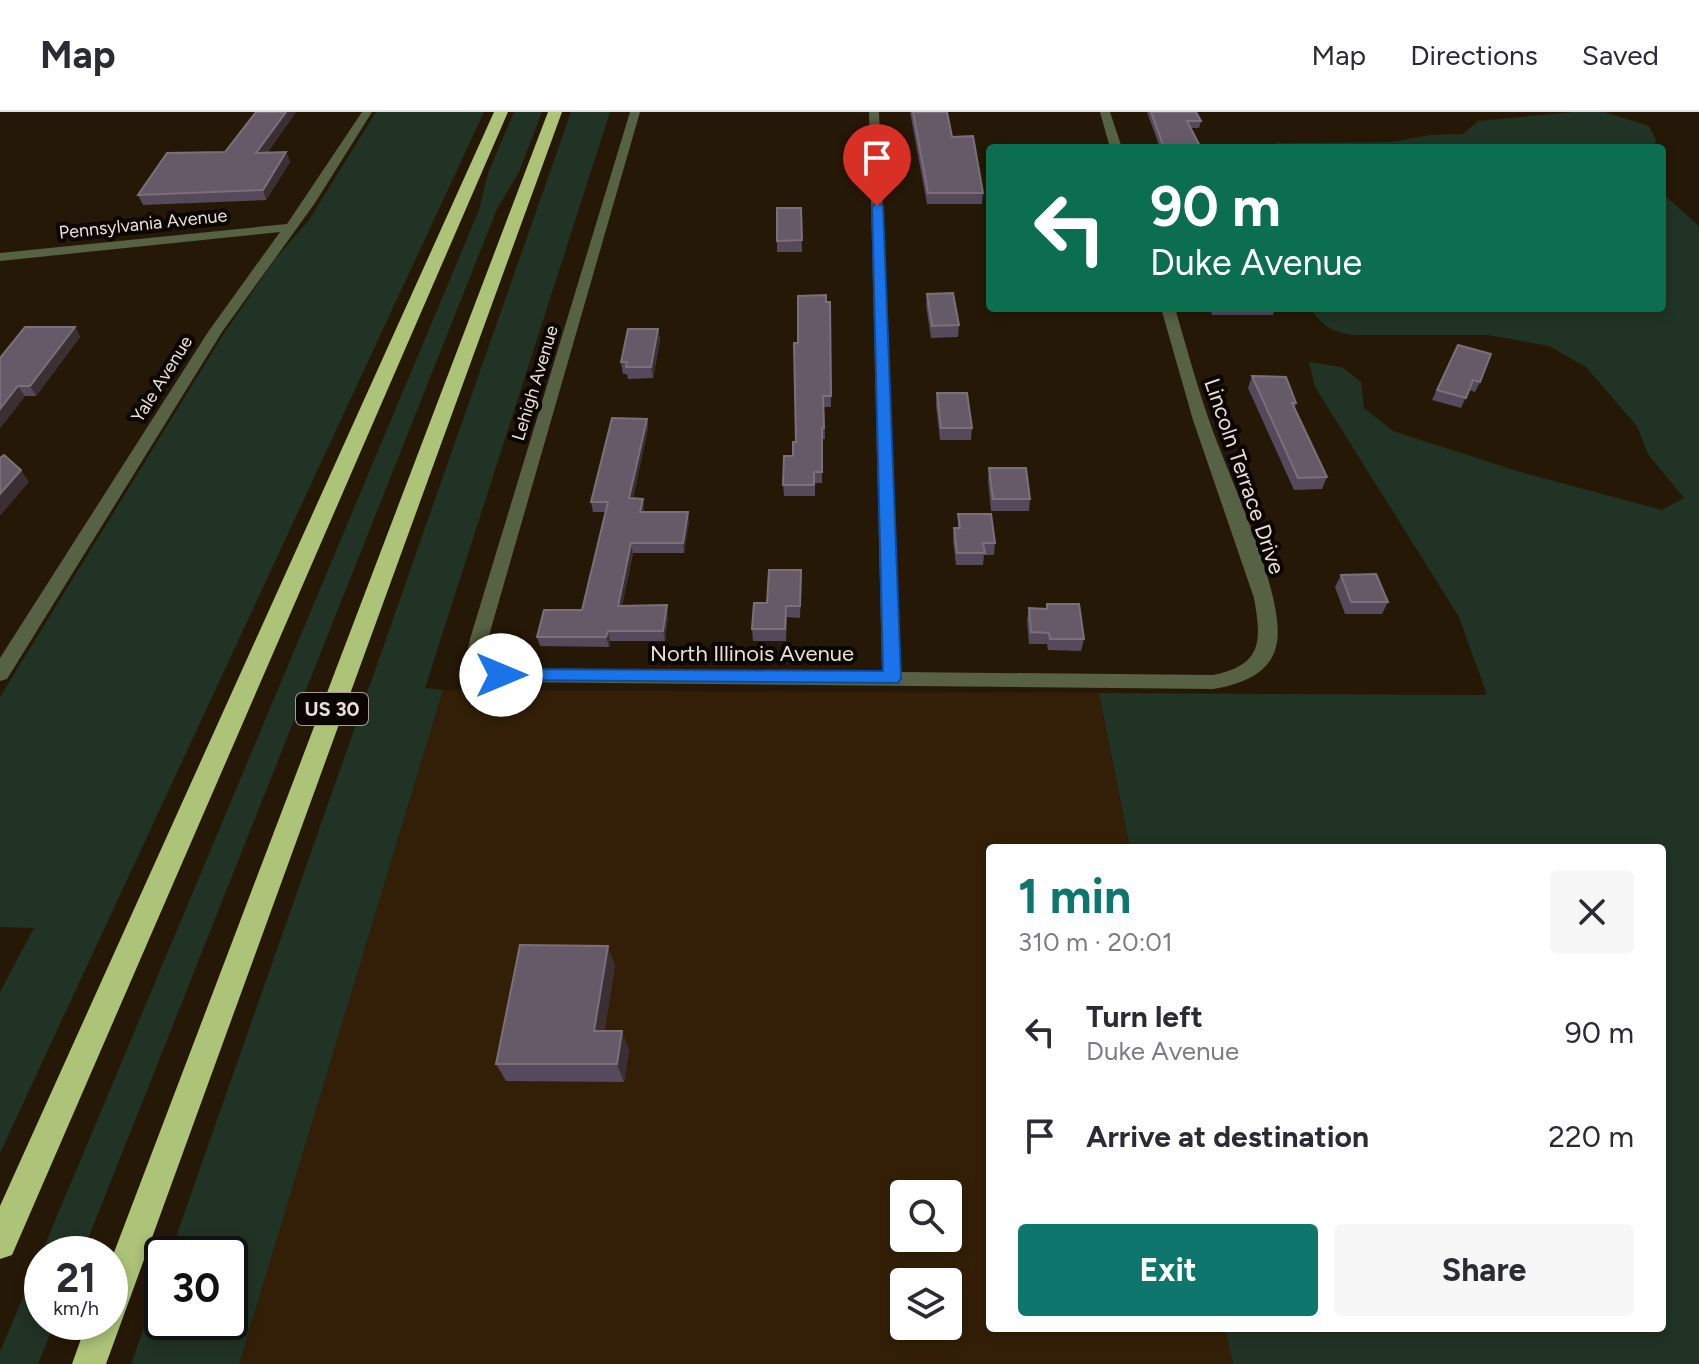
<!DOCTYPE html>
<html lang="en">
<head>
<meta charset="utf-8">
<style>
	:root { --surface:#fff; --page:#f7f7f7; --text:#2b2b33; --muted:#7c7c81; --line:#e1e1e2; --accent:#0f766e }
	body { margin:0; font-family:Figtree,sans-serif; background:var(--page); color:var(--text); height:100vh; display:flex; flex-direction:column; font-size:30px; white-space:nowrap }
	* { box-sizing:border-box; margin:0 }
	p { font-size:26px; color:var(--muted) }
	.icon { flex:none; width:44px; height:44px; fill:none; stroke:currentColor; stroke-width:2; stroke-linecap:round; stroke-linejoin:round }
	.map { position:relative; flex:1; overflow:hidden }
	.sheet { position:absolute; left:986px; top:732px; width:680px; height:488px; display:flex; flex-direction:column; background:var(--surface); border-radius:8px; box-shadow:0 4px 12px #0003 }
	.sheet>* { flex:none }
	.top-card { position:absolute; left:986px; top:32px; width:680px; height:168px; border-radius:8px; box-shadow:0 4px 12px #0003; background:#0b6e4f; color:#fff; overflow:hidden }
	.controls { position:absolute; left:890px; top:1068px; display:grid; gap:16px }
	.controls a { display:grid; place-items:center; width:72px; height:72px; border-radius:8px; background:var(--surface); box-shadow:0 4px 12px #0003; font-size:40px }
	.speed { position:absolute; left:24px; top:1124px; display:flex; gap:16px; font-size:40px; font-weight:700; text-align:center }
	.speed>* { display:grid; place-content:center; width:104px; height:104px; border-radius:50%; background:var(--surface); box-shadow:0 4px 12px #0003; line-height:1 }
	.speed small { font-size:20px; font-weight:400 }
	.speed .limit { border:4px solid #111; border-radius:12px; background:#fff; color:#111 }
	.pin { position:absolute; display:grid; place-items:center; width:68px; height:68px; color:#fff; margin:-82px -34px; border-radius:50% 50% 50% 0; rotate:-45deg; box-shadow:0 0 8px #0007 }
	.pin .icon { rotate:45deg }
	.me { position:absolute; width:88px; margin:-44px; rotate:90deg; stroke-linejoin:round; filter:drop-shadow(0 0 6px #0008) }
	.turn { display:flex; align-items:center; gap:28px; height:168px; padding:0 32px; font-size:36px }
	.turn .icon { width:104px; height:104px; stroke-width:2.5 }
	.turn b { display:block; font-size:56px; line-height:68px }
	.round { display:grid; place-items:center; flex:none; width:84px; height:84px; border-radius:8px; background:var(--page) }
	.summary { display:flex; align-items:center; justify-content:space-between; height:136px; padding:0 32px }
	h1 { font-size:48px; font-weight:700; line-height:60px; color:var(--accent) }
	.cta { display:flex; gap:16px; margin-top:auto; padding:16px 32px }
	.cta a { flex:1; height:92px; border-radius:8px; background:var(--accent); color:#fff; font-size:32px; font-weight:700; line-height:92px; text-align:center }
	.cta a+a { background:var(--page); color:var(--text) }
	ul { padding:0; list-style:none }
	li { display:flex; align-items:center; gap:24px; height:104px; padding:0 32px }
	li div { flex:1 }
	li b { display:block; font-size:30px }
	li em { font-style:normal }
	header { display:flex; align-items:center; gap:48px; box-sizing:border-box; height:112px; padding:0 40px; background:var(--surface); border-bottom:2px solid var(--line) }
	header strong { font-size:38px }
	nav { display:flex; gap:44px; margin-inline-start:auto; font-size:28px }
	.map>svg:first-child { display:block }
	.built { fill:#331f07; fill-rule:evenodd }
	.green { fill:#213324 }
	.lines { fill:none; stroke-linecap:round; stroke-linejoin:round }
	.street { fill:#576143; fill-rule:evenodd }
	.highway { fill:#adc377; fill-rule:evenodd }
	.wall { fill:#56495b }
	.shaded-wall { fill:#3c2f34 }
	.building { fill:#665a68; stroke:#7b6f79; stroke-width:2 }
	.route { fill:#1a73e8; stroke:#114b97; stroke-width:2 }
	.labels { text-anchor:middle; stroke-width:8; stroke-linejoin:round; paint-order:stroke }
	.far-street-label { font-size:18px; fill:#eae0d5; stroke:#0a0501 }
	.shield { fill:#0a0501; stroke:#a79e95; stroke-width:2 }
	.shield-label { font-size:20px; font-weight:bold; fill:#eae0d5 }
	.street-label { font-size:22px; fill:#eae0d5; stroke:#0a0501 }
</style>
</head>
<body>
<header>
<strong>Map</strong>
<nav><a>Map</a><a>Directions</a><a>Saved</a></nav>
</header>
<div class="map">
<svg width="1699" height="1252" viewBox="0 0 1699 1252">
	<rect width="100%" height="100%" fill="#261806"/>
	<!-- built -->
	<path class="built" d="M443 578 1099 581 1130 736H990V1216H1225L1233 1252H239ZM904 1082H948V1126H904ZM904 1170H948V1214H904Z"/>
	<!-- green -->
	<path class="green" d="M376 0H484L0 1041V880L34 816 0 815V585L223 223 275 147 309 108Z
		M514 0H542L519 60 497 97 82 1142H42V1210H55L38 1252H0V1240L479 98 488 61Z
		M571 0H610L425 576 443 578 239 1252H131L162 1165V1210H230V1142H170Z
		M1572 0H1605L1649 14 1656 28 1654 36H1251L1278 31 1392 30 1430 23 1463 22 1478 9Z
		M1662 81 1699 114V1252H1233L1225 1216H1662V736H1130L1099 581 1487 583 1459 505 1315 275 1309 250 1342 255 1361 270 1364 296 1393 319 1520 360 1662 398 1684 386 1648 342 1637 314 1586 255 1549 234 1488 223H1354C1332 220 1323 215 1310 196H1662Z"/>
	<g class="lines">
		<!-- street -->
		<path class="street" d="M362 0H372L315 91 222 220 7 567 0 569V546L208 220 280 120 0 149V141L287 112Z
			M630 0H640L488 527 486 551 501 556 882 560 869 0H879L901 560 1213 563C1262 553 1262 530 1254 486L1193 308 1161 196H1175C1186 233 1196 271 1209 308 1226 359 1285 481 1277 530 1272 562 1241 572 1213 577L501 570 478 565 470 559 467 541 470 527Z
			M1100 0H1110L1122 36H1110Z"/>
		<!-- highway -->
		<path class="highway" d="M494 0H508L12 1143 0 1147V1094Z
			M548 0H562L106 1252H72L87 1210H110V1151Z"/>
	</g>
	<!-- wall -->
	<path class="wall" d="M256 0H296L267 41 286 40 290 50 266 88 143 93 138 83 225 40Z
		M910 0H947L952 25 983 81 982 92H927Z
		M1147 0H1196L1201 9 1199 16H1191L1201 36H1160Z
		M777 96H801L802 140H777Z
		M927 182 959 213 958 225 931 226 926 193Z
		M830 190 831 295H824L825 327H822V371H815V384H784L783 373 796 330 798 231Z
		M1210 196H1275L1273 203H1212Z
		M75 215 80 225 36 284H25L0 316V246Z
		M658 217 660 228 653 266 628 267 627 262H623L621 250Z
		M1458 233 1480 270 1475 280 1469 278 1461 296 1432 288Z
		M1252 264 1296 291 1295 296 1327 365 1322 377 1294 378 1248 276Z
		M937 281 972 316 971 328H940L936 293Z
		M647 307 648 316 633 386 643 387 644 400 689 410 684 441H633L622 494 668 503 665 529H610L609 535 540 534 537 525 582 498 606 400H593L591 390Z
		M989 356 1030 387 1029 399H991L988 368Z
		M958 402 995 431 994 443H984L983 453H956L953 428 954 416H958Z
		M801 458 800 506 787 505 786 529H753L752 517 767 491Z
		M1341 463 1388 490 1382 502H1345L1335 475Z
		M1047 492 1084 527 1081 539 1048 538 1047 532H1029L1027 508 1029 496 1046 497Z
		M615 853 604 919 629 937 624 970 506 969 496 952Z"/>
	<!-- shaded-wall -->
	<path class="shaded-wall" d="M286 0H296L260 50 256 41Z
		M286 40 290 50 266 88 263 78Z
		M75 215 80 225 36 284 30 274Z
		M658 217 660 228 653 266 651 255Z
		M18 274 25 284 0 316V297Z
		M647 307 648 316 631 396 629 386Z
		M21 358 29 370 0 404V382Z
		M643 387 644 396 642 410 640 400Z
		M688 400 689 410 684 441 683 431Z
		M631 431 633 441 620 503 618 494Z
		M801 458 802 470 800 506V494Z
		M667 493 668 503 665 529 663 519Z
		M608 519 610 529 609 535 606 525Z
		M608 834 615 853 602 937 594 919Z
		M622 919 629 937 624 970 617 952Z"/>
	<!-- building -->
	<path class="building" d="M256 0H286L256 41 286 40 263 78 138 83 167 41 225 40Z
		M913 0H947L952 25 973 24 983 81H928Z
		M1151 0H1196L1201 9H1187L1201 36H1164Z
		M777 96H801L802 128 777 129Z
		M953 181 959 213 932 214 927 182Z
		M826 183V190H830L831 284H823L824 316H822V360H814V373H783L784 344H793V330H796L794 231H798V184Z
		M25 215H75L30 274H18L0 297V246Z
		M628 217H658L651 255H626L627 250H621Z
		M1458 233 1491 242 1480 270 1473 268 1466 286 1437 278Z
		M1252 264 1286 265 1296 291H1292L1327 365 1298 366Z
		M937 281H967L972 316H941Z
		M612 306 647 307 629 386 643 387 640 400H688L683 431H631L618 494 667 493 663 519H608L606 525H537L544 498H582L608 390H591Z
		M4 343 21 358 0 382V346Z
		M989 356H1026L1030 387H993Z
		M958 402H991L995 431H983L985 441H957L954 416H960Z
		M769 458H801L800 494H786L785 517H752L754 491H767Z
		M1376 462 1388 490H1351L1341 463Z
		M1047 492H1079L1084 527H1050L1049 521 1031 520 1029 496 1047 497Z
		M520 833 608 834 594 919H622L617 952H496Z"/>
	<!-- route -->
	<path class="route" d="M877 91 883 94 901 566 898 571 495 568 492 563 501 557 883 559 872 94Z"/>
	<g class="labels">
		<!-- far-street labels -->
		<g class="far-street-label">
			<text transform="translate(143 112) rotate(-6)" y="6">Pennsylvania Avenue</text>
			<text transform="translate(162 267) rotate(-58)" y="6">Yale Avenue</text>
			<text transform="translate(535 271) rotate(-73)" y="6">Lehigh Avenue</text>
		</g>
		<!-- shield labels -->
		<rect class="shield" x="296" y="581" width="72" height="32" rx="6"/>
		<g class="shield-label">
			<text x="332" y="604">US 30</text>
		</g>
		<!-- street labels -->
		<g class="street-label">
			<text transform="translate(1245 364) rotate(71)" y="8">Lincoln Terrace Drive</text>
			<text x="752" y="549">North Illinois Avenue</text>
		</g>
	</g>
</svg>
<div class="controls">
<a><svg class="icon" aria-label="search" viewBox="0 0 24 24"><circle cx="10" cy="10" r="6"/><path d="M15 15l6 6"/></svg></a>
<a><svg class="icon" aria-label="layers" viewBox="0 0 24 24"><path d="M12 4l9 5-9 5-9-5zM3 14l9 5 9-5"/></svg></a>
</div>
<div class="speed"><div>21<small>km/h</small></div><div class="limit">30</div></div>
<div class="pin" style="left:877px;top:94px;background:#d93025"><svg class="icon" aria-label="arrive" viewBox="0 0 24 24"><path d="M6 21V4h12l-3 4 3 4H6"/></svg></div>
<svg class="me" style="left:501px;top:563px" viewBox="-20 -20 40 40"><circle r="19" fill="#fff"/><path d="M0-13L10 11 0 6-10 11z" fill="#1a73e8"/></svg>
<div class="top-card">
<div class="turn"><svg class="icon" aria-label="left" viewBox="0 0 24 24"><path d="M17 20v-9H6M10 6l-5 5 5 5"/></svg><div><b>90 m</b>Duke Avenue</div></div>
</div>
<section class="sheet">
<div class="summary"><div><h1>1 min</h1><p>310 m · 20:01</p></div><a class="round"><svg class="icon" aria-label="close" viewBox="0 0 24 24"><path d="M6 6l12 12M18 6L6 18"/></svg></a></div>
<ul>
<li><svg class="icon" aria-label="left" viewBox="0 0 24 24"><path d="M17 20v-9H6M10 6l-5 5 5 5"/></svg><div><b>Turn left</b><p>Duke Avenue</p></div><em>90 m</em></li>
<li><svg class="icon" aria-label="arrive" viewBox="0 0 24 24"><path d="M6 21V4h12l-3 4 3 4H6"/></svg><div><b>Arrive at destination</b></div><em>220 m</em></li>
</ul>
<div class="cta"><a>Exit</a><a>Share</a></div>
</section>
</div>
</body>
</html>
